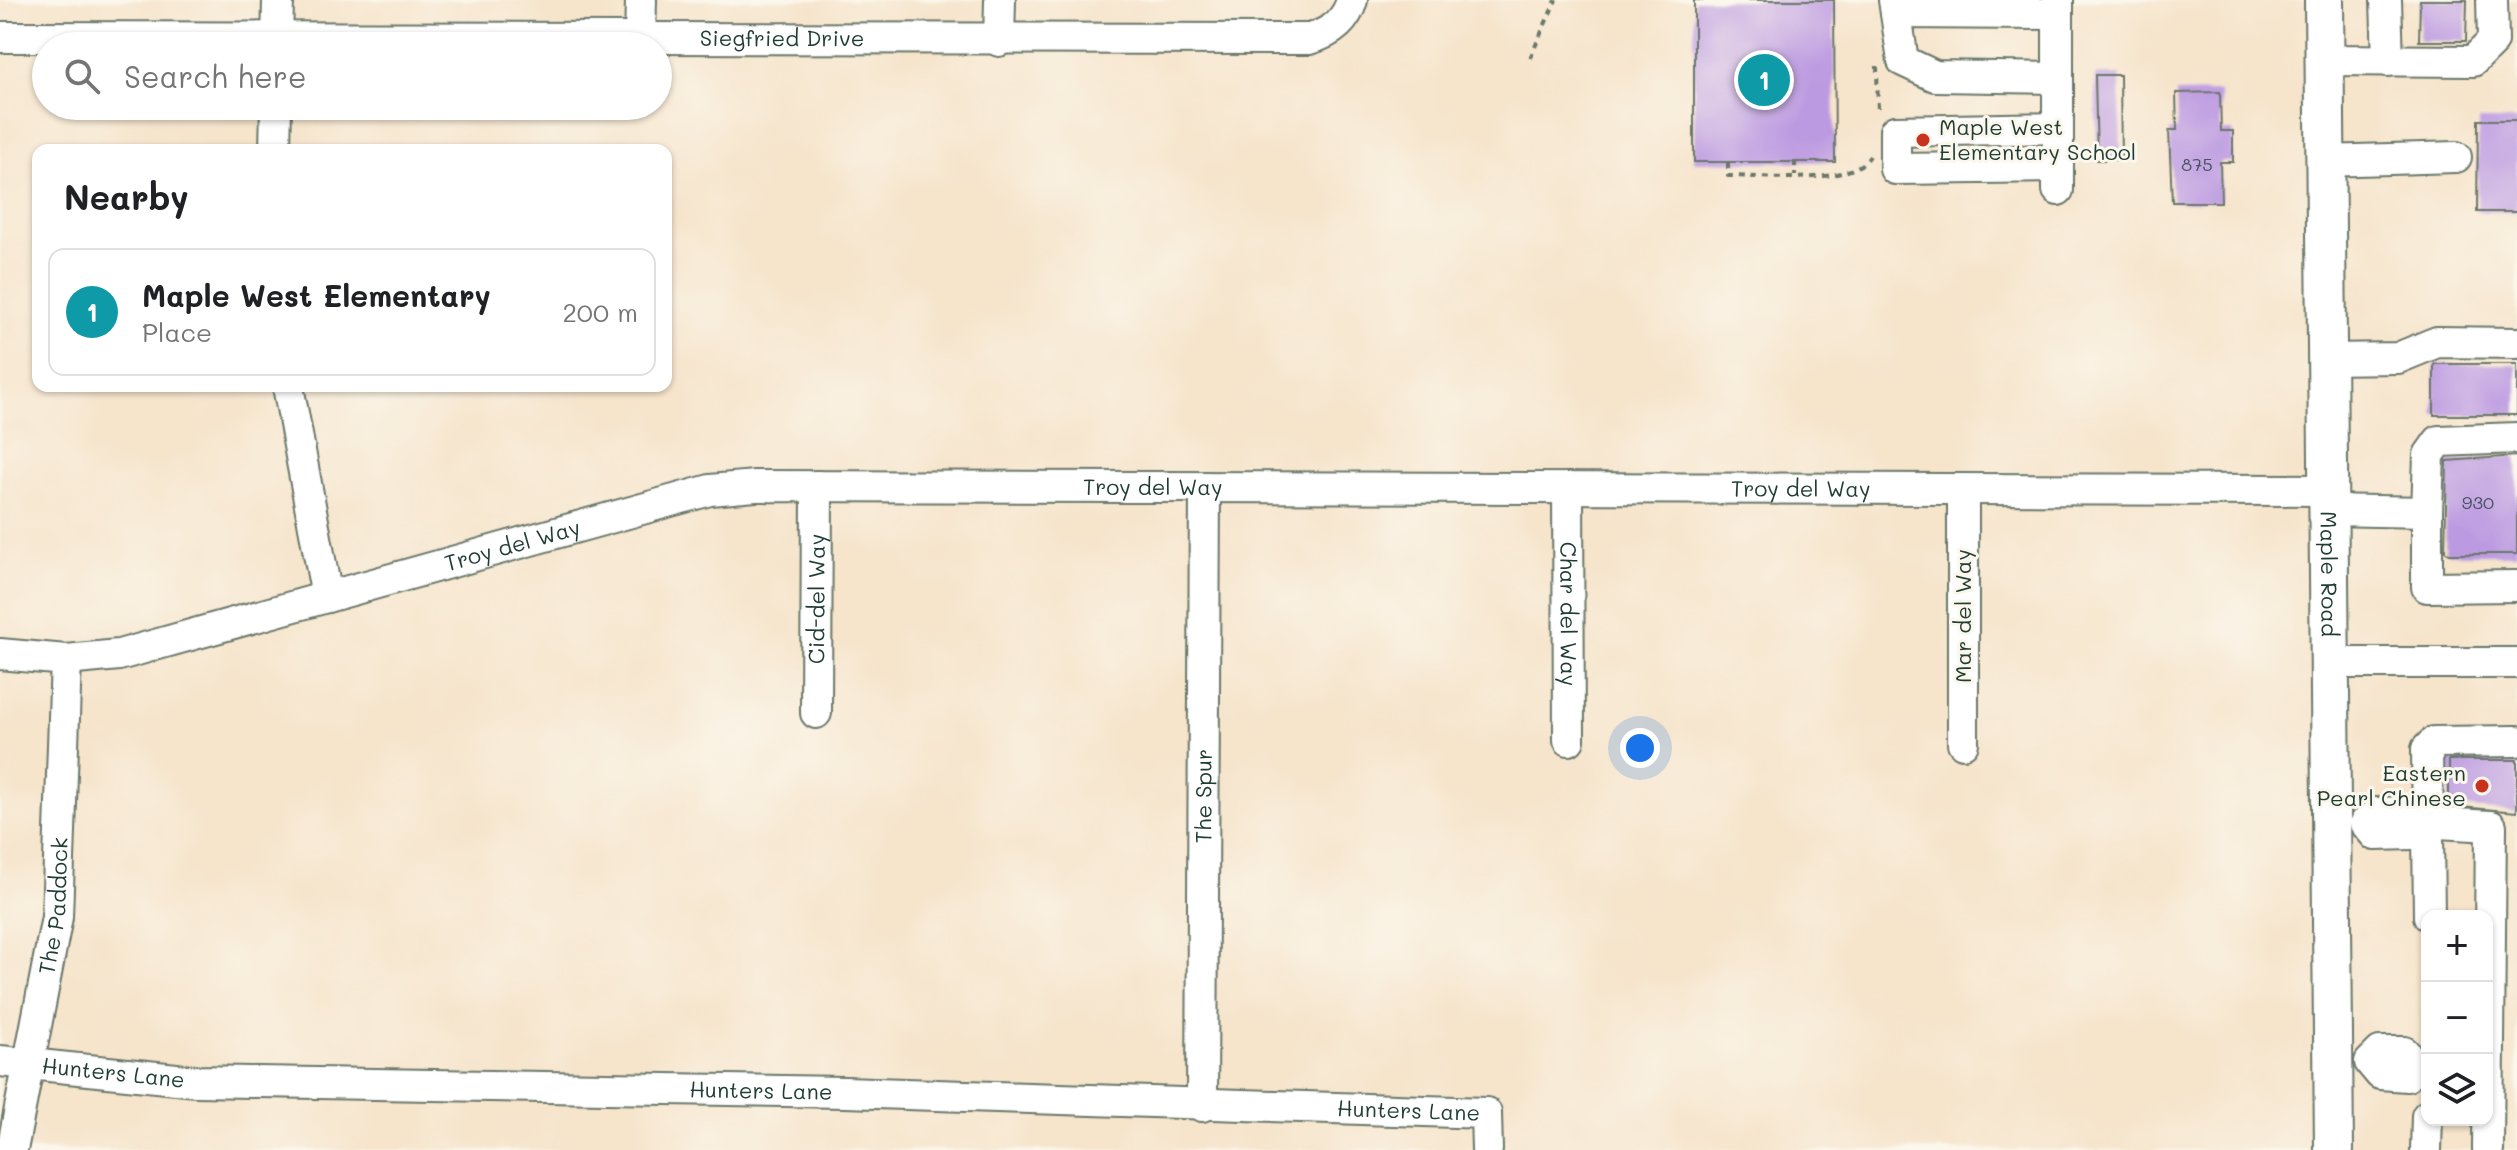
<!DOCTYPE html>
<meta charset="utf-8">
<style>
body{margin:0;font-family:Mali,sans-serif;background:#f6f6f6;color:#202124}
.controls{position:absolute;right:24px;bottom:24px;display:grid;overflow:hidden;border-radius:16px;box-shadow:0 2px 6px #0004}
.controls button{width:72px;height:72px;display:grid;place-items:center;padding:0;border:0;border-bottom:2px solid #e0e0e0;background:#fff;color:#202124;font:40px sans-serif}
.you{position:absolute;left:1640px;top:748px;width:28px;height:28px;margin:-20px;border:6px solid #fff;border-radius:50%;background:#1a73e8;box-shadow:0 0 0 12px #1a73e833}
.badge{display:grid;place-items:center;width:52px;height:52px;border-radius:50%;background:#d93025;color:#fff;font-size:26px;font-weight:700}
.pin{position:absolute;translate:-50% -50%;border:4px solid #fff;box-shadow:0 2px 8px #0006}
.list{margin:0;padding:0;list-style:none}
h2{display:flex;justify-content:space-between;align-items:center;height:104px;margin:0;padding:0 32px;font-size:34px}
h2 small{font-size:26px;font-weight:400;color:#757577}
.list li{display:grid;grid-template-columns:52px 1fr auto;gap:24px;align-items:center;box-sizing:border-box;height:128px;margin:0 16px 16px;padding:0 16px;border:2px solid #e0e0e0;border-radius:16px}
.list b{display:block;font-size:30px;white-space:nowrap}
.list p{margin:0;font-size:26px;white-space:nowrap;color:#757577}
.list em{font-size:26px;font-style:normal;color:#757577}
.icon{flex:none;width:44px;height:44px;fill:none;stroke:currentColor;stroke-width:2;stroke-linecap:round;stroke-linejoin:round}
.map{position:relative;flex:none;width:2517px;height:1150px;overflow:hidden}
.search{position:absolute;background:#fff;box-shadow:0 2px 6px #0004;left:32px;top:32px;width:640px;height:88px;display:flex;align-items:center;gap:20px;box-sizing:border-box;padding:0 28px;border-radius:44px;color:#757577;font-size:30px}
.panel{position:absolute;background:#fff;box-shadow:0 2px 6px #0004;left:32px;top:144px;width:640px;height:248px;border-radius:16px}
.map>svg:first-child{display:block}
.building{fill:#bc9ae1}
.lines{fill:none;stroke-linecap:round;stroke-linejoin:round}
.minor-casing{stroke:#6a7769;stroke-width:34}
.major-casing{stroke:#6a7769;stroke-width:42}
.path{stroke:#6a7769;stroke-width:4;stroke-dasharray:6 6;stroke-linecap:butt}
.minor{stroke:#fff;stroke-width:30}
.major{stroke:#fff;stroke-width:38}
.poi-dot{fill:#c8321e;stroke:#fbf7ec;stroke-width:3}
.labels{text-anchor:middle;stroke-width:6;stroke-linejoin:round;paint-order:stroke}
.number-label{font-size:18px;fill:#46545f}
.street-label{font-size:22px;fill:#1f3d34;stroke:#fbf7ec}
.poi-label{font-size:22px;fill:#1f3d34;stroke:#fbf7ec;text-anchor:start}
</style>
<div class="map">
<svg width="2517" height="1150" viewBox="0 0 2517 1150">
<rect width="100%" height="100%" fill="#fbf7ec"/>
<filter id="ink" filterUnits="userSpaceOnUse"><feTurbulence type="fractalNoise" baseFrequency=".0125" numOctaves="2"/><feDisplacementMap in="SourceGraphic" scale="16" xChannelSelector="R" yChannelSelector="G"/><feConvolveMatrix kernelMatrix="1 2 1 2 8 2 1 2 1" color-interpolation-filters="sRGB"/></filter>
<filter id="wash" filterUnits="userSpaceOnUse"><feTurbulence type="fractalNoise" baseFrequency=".006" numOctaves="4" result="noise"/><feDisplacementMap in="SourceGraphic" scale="32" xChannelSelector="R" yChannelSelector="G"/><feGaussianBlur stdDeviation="1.8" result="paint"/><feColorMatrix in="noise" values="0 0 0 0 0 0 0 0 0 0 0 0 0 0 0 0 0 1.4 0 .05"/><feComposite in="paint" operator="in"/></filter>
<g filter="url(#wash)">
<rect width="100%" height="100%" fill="#f6e4cb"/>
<g id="blocks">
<path class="building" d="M 1694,0 L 1834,0 L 1835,162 L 1694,162 Z
M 2420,0 L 2467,0 L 2466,41 L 2419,41 Z
M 2095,75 L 2120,75 L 2121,160 L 2097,160 Z
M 2220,92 L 2221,131 L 2233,131 L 2233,162 L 2220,162 L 2221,202 L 2172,202 L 2169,130 L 2177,130 L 2176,93 Z
M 2478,120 L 2517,120 L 2517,212 L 2477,212 Z
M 2434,364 L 2517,364 L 2517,415 L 2434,415 Z
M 2517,456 L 2517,554 L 2449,554 L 2445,551 L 2447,461 Z
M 2449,760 L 2517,760 L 2517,812 L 2449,806 Z"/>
</g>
</g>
<g filter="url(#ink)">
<use href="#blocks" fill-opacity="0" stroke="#6a7769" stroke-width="2"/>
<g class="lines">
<defs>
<g id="minor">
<path d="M 1894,0 L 1903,61 L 1935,76 L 2058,78"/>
<path d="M 2386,0 L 2388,61"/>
<path d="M 1896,13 L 2058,14"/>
<path id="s1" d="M 0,37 L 1309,39 C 1331,33 1346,22 1352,0"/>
<path d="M 640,41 L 641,0"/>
<path d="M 999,41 L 1000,0"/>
<path d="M 277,46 L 278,0"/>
<path d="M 2324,60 L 2473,61 L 2493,41 L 2492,0"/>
<path d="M 2058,128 L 1895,131 L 1895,169 L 2058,167"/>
<path d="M 275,150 L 276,106"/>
<path d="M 2324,161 L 2456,157"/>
<path d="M 2058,190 L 2058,0"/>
<path d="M 2326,359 L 2398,358 L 2437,342 L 2517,343"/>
<path d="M 288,386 L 327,597"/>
<path id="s2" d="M 1568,488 L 1569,740"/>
<path d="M 2327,510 L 2427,512 L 2427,587 L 2517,586"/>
<path d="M 2427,512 L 2429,455 L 2439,441 L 2517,438"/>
<path id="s3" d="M 0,654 L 66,660 L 119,655 L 710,490 L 755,486 L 2327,490"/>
<path d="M 2329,663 L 2517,663"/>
<path id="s4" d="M 816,713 L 817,486"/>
<path d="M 1963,743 L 1963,490"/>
<path d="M 2420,822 L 2412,834 L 2375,835 L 2365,823 L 2377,813 L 2410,812 L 2420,822 L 2491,826 L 2488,1150"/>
<path d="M 2429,916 L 2427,749 L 2434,742 L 2517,741"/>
<path id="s5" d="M 0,1061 L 196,1081 L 845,1092 L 1486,1113 L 1487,1150"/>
<path d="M 2416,1065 L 2407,1076 L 2380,1074 L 2370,1062 L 2380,1052 L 2404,1052 L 2416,1065 L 2427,1065"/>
<path id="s6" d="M 1202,1106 L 1205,487"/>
<path id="s7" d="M 12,1150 L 57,917 L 66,660"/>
<path d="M 2426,1150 L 2427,1116"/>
</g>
<g id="major">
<path id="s8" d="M 2324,0 L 2334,1150"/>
</g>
</defs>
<use href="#minor" class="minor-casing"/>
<use href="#major" class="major-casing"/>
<path class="path" d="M 1530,58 L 1556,0
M 1877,66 L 1878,114
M 1795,161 L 1795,176
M 1728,163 L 1728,176 C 1763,176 1849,187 1870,156"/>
<use href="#minor" class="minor"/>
<use href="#major" class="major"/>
</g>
</g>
<g class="poi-dot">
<circle cx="1923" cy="140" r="8"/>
<circle cx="2482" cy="786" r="8"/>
</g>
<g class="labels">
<g class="number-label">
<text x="2197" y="171">875</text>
<text x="2478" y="509">930</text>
</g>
<g class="street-label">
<text dy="8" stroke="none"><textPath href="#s1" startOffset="782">Siegfried Drive</textPath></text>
<text dy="8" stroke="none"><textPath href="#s3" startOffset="1176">Troy del Way</textPath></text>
<text dy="8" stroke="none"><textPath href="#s3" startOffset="1824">Troy del Way</textPath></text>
<text dy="8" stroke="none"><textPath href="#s3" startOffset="528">Troy del Way</textPath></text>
<text dy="8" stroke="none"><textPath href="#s8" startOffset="574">Maple Road</textPath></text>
<text dy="8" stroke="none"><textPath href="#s4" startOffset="114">Cid-del Way</textPath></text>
<text dy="8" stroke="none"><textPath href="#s2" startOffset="126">Char del Way</textPath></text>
<text transform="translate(1963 616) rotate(-90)" y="8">Mar del Way</text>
<text dy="8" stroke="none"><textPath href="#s6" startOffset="310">The Spur</textPath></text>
<text dy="8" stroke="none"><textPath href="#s7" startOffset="248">The Paddock</textPath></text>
<text dy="8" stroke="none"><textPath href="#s5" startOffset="114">Hunters Lane</textPath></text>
<text dy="8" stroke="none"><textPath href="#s5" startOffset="762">Hunters Lane</textPath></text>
<text dy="8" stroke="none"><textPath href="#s5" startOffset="1410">Hunters Lane</textPath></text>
</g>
<g class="poi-label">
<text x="1939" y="135">Maple West<tspan x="1939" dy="25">Elementary School</tspan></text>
<text x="2466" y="781" text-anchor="end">Eastern<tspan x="2466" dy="25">Pearl Chinese</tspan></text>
</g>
</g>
</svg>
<div class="controls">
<button>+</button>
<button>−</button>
<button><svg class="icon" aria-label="layers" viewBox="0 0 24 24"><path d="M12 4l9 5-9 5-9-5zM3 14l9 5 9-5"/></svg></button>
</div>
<div class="you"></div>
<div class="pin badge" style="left:1764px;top:80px;background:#0f9aa8">1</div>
<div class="search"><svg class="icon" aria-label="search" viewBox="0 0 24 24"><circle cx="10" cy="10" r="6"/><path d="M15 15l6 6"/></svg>Search here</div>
<section class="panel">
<h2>Nearby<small></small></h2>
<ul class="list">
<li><span class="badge" style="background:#0f9aa8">1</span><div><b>Maple West Elementary</b><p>Place</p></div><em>200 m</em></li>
</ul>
</section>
</div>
